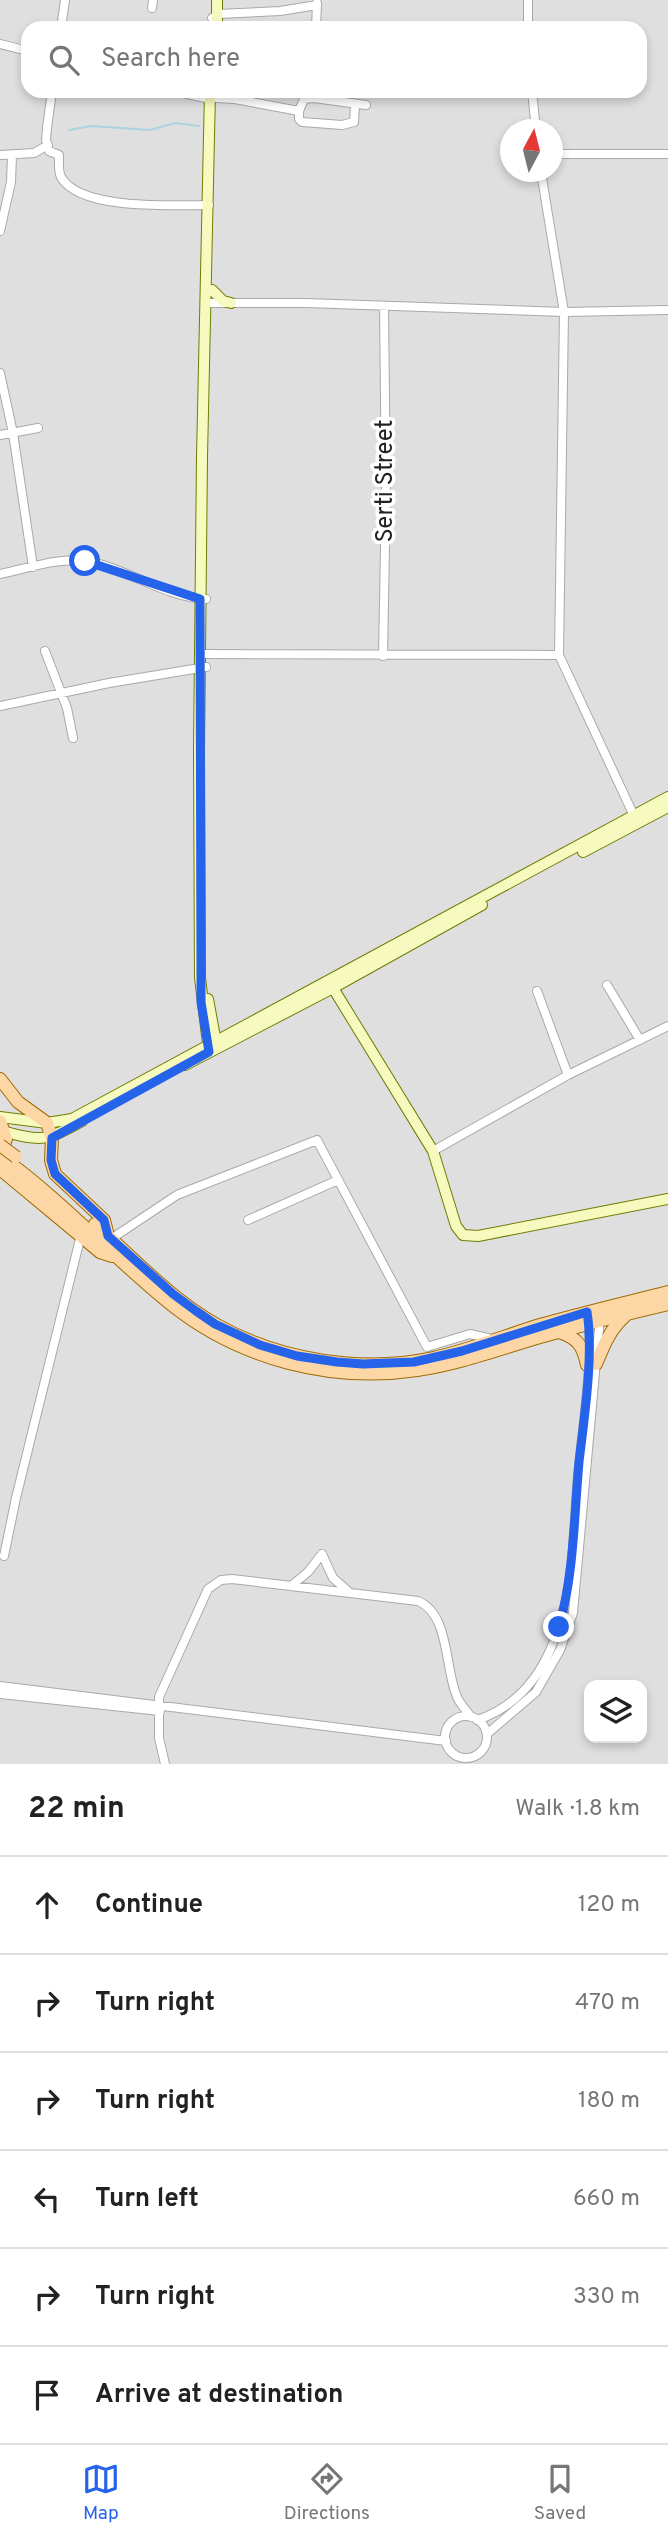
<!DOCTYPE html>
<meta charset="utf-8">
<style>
body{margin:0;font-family:Overpass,sans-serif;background:#f2f2f2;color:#222}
.controls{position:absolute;right:21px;bottom:21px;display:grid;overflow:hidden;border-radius:14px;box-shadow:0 4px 10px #0003}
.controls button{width:63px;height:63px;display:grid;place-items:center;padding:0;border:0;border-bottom:2px solid #e0e0e0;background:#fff;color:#222;font:35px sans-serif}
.compass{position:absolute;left:500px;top:119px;width:63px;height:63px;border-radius:50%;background:#fff;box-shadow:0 4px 10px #0003;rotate:7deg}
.stop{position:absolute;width:21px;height:21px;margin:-16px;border:5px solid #2563eb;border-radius:50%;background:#fff}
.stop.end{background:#2563eb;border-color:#fff;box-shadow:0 2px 7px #0008}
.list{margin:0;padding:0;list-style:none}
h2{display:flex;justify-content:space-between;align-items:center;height:91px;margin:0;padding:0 28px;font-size:30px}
h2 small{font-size:23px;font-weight:400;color:#767676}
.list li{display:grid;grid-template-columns:46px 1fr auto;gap:21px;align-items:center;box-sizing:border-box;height:98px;padding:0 28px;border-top:2px solid #e0e0e0}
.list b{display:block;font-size:26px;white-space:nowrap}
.list em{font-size:23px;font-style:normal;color:#767676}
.icon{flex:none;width:38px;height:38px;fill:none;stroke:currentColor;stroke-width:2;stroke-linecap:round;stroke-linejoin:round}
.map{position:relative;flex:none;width:668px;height:1764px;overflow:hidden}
.search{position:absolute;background:#fff;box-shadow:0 4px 10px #0003;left:21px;right:21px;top:21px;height:77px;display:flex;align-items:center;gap:18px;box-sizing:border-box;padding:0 24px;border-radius:21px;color:#767676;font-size:26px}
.sheet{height:679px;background:#fff}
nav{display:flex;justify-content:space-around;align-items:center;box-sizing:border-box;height:98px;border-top:2px solid #e0e0e0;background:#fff;font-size:19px;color:#767676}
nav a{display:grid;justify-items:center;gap:4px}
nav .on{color:#2563eb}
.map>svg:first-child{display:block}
.residential{fill:#e0dfdf;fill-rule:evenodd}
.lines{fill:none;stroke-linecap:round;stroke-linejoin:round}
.stream{stroke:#aad3df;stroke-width:2}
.street-casing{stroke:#a9a9a9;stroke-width:10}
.secondary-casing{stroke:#707d05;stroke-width:12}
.primary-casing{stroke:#a06b00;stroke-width:14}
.street{stroke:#fff;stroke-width:8}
.secondary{stroke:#f7fabf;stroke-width:10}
.primary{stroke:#fcd6a4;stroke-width:12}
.primary-bridge-casing{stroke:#a06b00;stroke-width:14;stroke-linecap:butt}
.primary-bridge{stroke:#fcd6a4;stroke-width:12}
.route{stroke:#2563eb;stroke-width:9}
.labels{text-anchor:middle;stroke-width:7;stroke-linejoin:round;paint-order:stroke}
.street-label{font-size:24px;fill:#222;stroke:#fff}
</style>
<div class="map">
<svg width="668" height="1764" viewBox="0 0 668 1764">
<rect width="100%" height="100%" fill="#f2efe9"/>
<path class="residential" d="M 0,0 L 668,0 L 668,1764 L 0,1764 ZM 28,28 L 640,28 L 640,91 L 28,91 ZM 510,130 L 552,130 L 552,172 L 510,172 ZM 589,1685 L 642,1685 L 642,1738 L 589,1738 Z"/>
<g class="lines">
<path class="stream" d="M 69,130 L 91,126 L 150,130 L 175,123 L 199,126"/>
<defs>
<path id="street" d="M 528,0 L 528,28
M 152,8 L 153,0
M 212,18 L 218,14 L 280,11 L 317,5
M 61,28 L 65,0
M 316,28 L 317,3
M 0,44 L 28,51
M 52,91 L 47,128 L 46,140 L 49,151 L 59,155 C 59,162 58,171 61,177 C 80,211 175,205 209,205
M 174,91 L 210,99
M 296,91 L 314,98 L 366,105
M 532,91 L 536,130
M 216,98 L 235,99 L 299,111 L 304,99 L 314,98 L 314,91
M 299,111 L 299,119 L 302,122 L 342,125 L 354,122 L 355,105
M 552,154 L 668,154
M 0,155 L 34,153 L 48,145
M 541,172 L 564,312 L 559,655
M 0,231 L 11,182 L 12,155
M 206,303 L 306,303 L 564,312 L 668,310
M 0,373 L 13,433 L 33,567
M 0,435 L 38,428
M 0,574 C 26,569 59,557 86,561 C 127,568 164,597 206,599
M 45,651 L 67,708 L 73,738
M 201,654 L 559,655 L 634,816
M 383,656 L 386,492 L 384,307
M 0,706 L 109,683 L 206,667
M 607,985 L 640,1040
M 537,991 L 568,1075
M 433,1151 L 568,1075 L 668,1026
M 248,1220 L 338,1180
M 111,1239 L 177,1195 L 317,1140 L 427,1347 L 470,1334 L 492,1339
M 322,1554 L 333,1578 L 348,1591
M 4,1556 L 16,1498 L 81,1235
M 291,1586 L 308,1572 L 322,1554
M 0,1686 L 446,1741
M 0,1694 L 160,1711
M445 1737a21 21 0 1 1 42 0a21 21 0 1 1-42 0Z
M 477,1720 C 513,1708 536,1683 551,1648 C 575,1595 573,1532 578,1475 C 583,1426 592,1370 589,1320
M 487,1734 L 536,1692 L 560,1650 L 573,1613 L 600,1318
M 165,1764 L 159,1738 L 159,1697 L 208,1589 L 221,1580 L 232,1579 L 418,1601 C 451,1615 444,1671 458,1699 C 461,1705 467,1711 471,1717"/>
<path id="secondary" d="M 217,28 L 217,0
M 212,290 L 223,301 L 231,303
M 583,852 L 668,807
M 333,988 L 433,1151 L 456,1226 L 463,1235 L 478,1236 L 668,1199
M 208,999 L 217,1048
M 209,1052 L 200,978 L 199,750 L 202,457 L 210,91
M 185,1065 L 333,988 L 482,905
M 0,1117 L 47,1123 L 72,1119 L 668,797
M 6,1132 C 44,1143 48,1139 82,1121"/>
<path id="primary" d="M 0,1079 L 18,1102 L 47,1123 L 52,1138 L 51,1160 L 55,1174 L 104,1220 L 108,1236
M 0,1121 L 6,1139 L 0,1155
M 0,1156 C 62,1200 113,1258 172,1305 C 240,1359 331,1383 417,1370 C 459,1364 499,1349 540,1337 C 582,1325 625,1314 668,1304
M 0,1169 L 100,1252 L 112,1256
M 95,1224 C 134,1259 172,1300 217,1325 C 281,1361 362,1373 433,1358 C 470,1350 504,1336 540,1325 C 582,1313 625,1303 668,1292
M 559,1332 C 578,1338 583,1346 587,1365
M 596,1364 C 604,1345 610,1329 626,1315"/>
</defs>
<use href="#street" class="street-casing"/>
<use href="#secondary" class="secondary-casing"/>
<use href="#primary" class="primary-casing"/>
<use href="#street" class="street"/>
<use href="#secondary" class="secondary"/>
<use href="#primary" class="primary"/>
<defs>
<path id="primary-bridge" d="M 0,1145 L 16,1157"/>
</defs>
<use href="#primary-bridge" class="primary-bridge-casing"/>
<use href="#primary-bridge" class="primary-bridge"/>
</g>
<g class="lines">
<path class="route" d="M 85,561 L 200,599 L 201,978 L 201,1002 L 209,1052 L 52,1138 L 51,1160 L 55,1174 L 104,1220 L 108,1236 L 173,1294 L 196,1311 L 215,1324 L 260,1345 L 297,1356 L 337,1362 L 363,1364 L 414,1362 L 462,1351 L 587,1312 C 594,1354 584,1419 579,1462 C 574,1517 574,1574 559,1627"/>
</g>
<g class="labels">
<g class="street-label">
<text transform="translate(384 481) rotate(-90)" y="8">Serti Street</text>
</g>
</g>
</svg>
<div class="controls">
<button><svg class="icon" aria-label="layers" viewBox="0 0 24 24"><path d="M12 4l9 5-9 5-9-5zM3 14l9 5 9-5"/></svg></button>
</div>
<svg class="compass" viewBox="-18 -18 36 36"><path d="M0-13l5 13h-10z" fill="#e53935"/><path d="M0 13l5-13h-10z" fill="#767676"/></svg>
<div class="stop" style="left:85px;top:561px"></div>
<div class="stop end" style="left:559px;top:1627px"></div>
<div class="search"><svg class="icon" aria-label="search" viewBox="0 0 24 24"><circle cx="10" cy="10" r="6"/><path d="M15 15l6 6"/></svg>Search here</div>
</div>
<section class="sheet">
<h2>22 min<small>Walk · 1.8 km</small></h2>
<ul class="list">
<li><svg class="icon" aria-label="ahead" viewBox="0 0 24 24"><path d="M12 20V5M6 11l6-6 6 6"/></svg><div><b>Continue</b></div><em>120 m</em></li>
<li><svg class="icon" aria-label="right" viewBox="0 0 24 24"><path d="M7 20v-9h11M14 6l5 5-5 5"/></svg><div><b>Turn right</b></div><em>470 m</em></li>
<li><svg class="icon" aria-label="right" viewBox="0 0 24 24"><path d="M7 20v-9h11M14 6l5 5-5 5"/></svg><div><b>Turn right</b></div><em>180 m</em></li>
<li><svg class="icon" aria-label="left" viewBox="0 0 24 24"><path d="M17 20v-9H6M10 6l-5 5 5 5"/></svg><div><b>Turn left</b></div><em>660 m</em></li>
<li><svg class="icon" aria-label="right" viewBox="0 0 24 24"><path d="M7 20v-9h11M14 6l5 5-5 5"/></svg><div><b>Turn right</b></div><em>330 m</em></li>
<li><svg class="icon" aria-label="arrive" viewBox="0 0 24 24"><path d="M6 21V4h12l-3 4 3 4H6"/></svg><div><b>Arrive at destination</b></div></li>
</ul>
</section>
<nav>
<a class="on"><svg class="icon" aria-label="map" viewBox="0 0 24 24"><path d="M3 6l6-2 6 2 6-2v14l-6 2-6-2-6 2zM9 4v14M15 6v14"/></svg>Map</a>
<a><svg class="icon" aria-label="directions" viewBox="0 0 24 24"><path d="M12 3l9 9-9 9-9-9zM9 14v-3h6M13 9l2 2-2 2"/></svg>Directions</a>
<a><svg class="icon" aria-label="saved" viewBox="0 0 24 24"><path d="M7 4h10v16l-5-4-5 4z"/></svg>Saved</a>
</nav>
